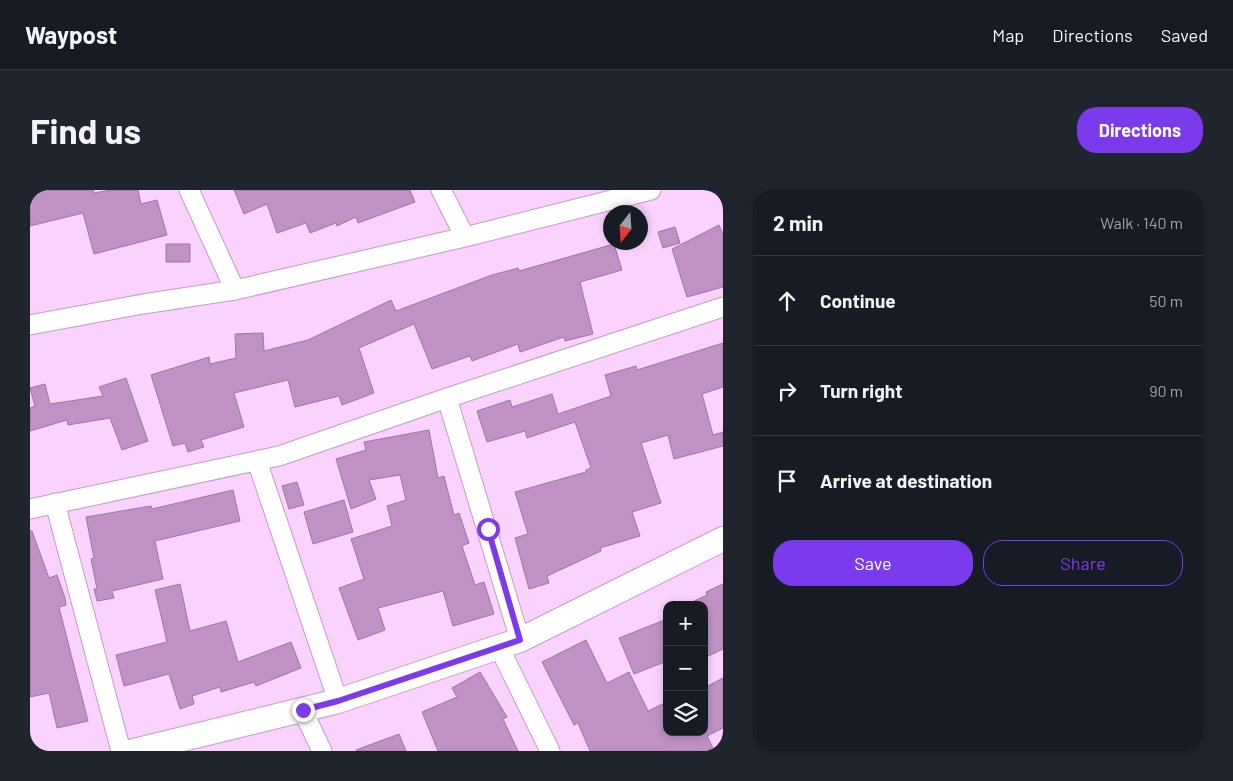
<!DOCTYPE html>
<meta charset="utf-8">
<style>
body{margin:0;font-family:Barlow,sans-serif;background:#20242c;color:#f1f3f6}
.controls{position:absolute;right:15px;bottom:15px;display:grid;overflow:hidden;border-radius:10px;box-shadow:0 2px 8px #0003}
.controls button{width:45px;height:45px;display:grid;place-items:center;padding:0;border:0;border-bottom:1px solid #363941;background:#171b24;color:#f1f3f6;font:25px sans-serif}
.compass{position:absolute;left:573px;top:15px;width:45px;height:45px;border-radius:50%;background:#171b24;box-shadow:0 2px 8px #0003;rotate:197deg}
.stop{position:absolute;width:15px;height:15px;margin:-11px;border:4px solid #7c3aed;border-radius:50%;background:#fff}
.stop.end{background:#7c3aed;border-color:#fff;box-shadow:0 1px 5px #0008}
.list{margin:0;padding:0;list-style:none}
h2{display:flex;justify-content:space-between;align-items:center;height:65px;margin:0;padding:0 20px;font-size:21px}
h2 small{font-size:16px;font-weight:400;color:#9ea1a6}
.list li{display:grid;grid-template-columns:32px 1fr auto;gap:15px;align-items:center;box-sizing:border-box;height:90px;padding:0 20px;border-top:1px solid #363941}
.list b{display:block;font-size:19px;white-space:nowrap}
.list em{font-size:16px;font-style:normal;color:#9ea1a6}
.actions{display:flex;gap:10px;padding:15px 20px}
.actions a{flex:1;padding:11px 0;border:1px solid #7c3aed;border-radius:20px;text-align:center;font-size:18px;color:#7c3aed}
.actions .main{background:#7c3aed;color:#fff}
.icon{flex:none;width:28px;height:28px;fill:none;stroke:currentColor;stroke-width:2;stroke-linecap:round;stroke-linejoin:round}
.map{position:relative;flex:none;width:693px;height:561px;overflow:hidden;border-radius:20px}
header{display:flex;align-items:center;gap:30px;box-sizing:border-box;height:70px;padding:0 25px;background:#171b24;border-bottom:1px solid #363941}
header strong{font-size:24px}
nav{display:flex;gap:28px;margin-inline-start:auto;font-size:18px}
.intro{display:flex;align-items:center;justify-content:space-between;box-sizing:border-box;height:120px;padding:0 30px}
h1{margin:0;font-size:35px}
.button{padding:12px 22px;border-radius:20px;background:#7c3aed;color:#fff;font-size:18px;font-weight:700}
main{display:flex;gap:30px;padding:0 30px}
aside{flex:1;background:#171b24;border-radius:20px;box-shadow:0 2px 8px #0003}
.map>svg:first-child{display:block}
.building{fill:#bf91c4;stroke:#a175a6}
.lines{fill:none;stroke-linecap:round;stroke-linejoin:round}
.minor-casing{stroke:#c698cb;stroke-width:21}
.tertiary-casing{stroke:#c698cb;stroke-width:26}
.minor{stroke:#fff;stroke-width:19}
.tertiary{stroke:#fff;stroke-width:24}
.route{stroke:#7c3aed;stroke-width:6}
</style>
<header>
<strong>Waypost</strong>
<nav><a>Map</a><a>Directions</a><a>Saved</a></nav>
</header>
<div class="intro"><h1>Find us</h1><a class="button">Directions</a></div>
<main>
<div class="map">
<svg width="693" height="561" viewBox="0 0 693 561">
<rect width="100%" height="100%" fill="#f9d2fd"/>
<path class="building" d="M 0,0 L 63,0 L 64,3 L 81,0 L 108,0 L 111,14 L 127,10 L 137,45 L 64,64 L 53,23 L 0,36 Z
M 204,0 L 380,0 L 385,12 L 328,33 L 326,27 L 307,36 L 306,33 L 280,43 L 276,33 L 247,43 L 237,14 L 214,24 Z
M 689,35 L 693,44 L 693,97 L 657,107 L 642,59 Z
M 645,37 L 650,53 L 633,58 L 628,42 Z
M 136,54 L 160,54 L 160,72 L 136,72 Z
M 584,54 L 592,80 L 550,92 L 563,144 L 535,151 L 534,147 L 490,162 L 488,154 L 442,171 L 440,166 L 402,179 L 384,134 L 329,158 L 344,203 L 312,215 L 309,206 L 265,217 L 258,190 L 204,203 L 214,237 L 171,250 L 174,257 L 158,262 L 155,253 L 143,256 L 121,185 L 179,167 L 180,174 L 206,168 L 205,144 L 233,143 L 234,161 L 278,150 L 361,110 L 366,121 L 462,85 L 488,78 L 489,81 Z
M 693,153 L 693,197 L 672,204 L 683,245 L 693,242 L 693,256 L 644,269 L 638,245 L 611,253 L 631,313 L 602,322 L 610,346 L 570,358 L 571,361 L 517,386 L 519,393 L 499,399 L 485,348 L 498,344 L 485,302 L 556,282 L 556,280 L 561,278 L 545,232 L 497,248 L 495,241 L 457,252 L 447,221 L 480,210 L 482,217 L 522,204 L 528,224 L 581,206 L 575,185 L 606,176 L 607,180 Z
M 96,188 L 118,251 L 92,260 L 80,228 L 38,235 L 37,230 L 0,241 L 0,218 L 5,216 L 0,198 L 15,194 L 20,214 L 73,206 L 69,197 Z
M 399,240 L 408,288 L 414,286 L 424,325 L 429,323 L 439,353 L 432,356 L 445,395 L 454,392 L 464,424 L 423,436 L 413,401 L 348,418 L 355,440 L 328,450 L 309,398 L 334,389 L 321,349 L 362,336 L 357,316 L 376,310 L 370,285 L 339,290 L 346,309 L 321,319 L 306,269 L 336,260 L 334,252 Z
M 267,292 L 274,315 L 259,319 L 252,296 Z
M 203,300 L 210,331 L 125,351 L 133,389 L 82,401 L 84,408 L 67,411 L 64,399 L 67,399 L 61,369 L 64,368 L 56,327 L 121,316 L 122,319 Z
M 314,310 L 323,342 L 283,354 L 274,322 Z
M 0,341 L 2,341 L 19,388 L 27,385 L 35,408 L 36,415 L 29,417 L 58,531 L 27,538 L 19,503 L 0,507 Z
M 150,394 L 160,441 L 196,431 L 208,472 L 261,452 L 271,478 L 226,496 L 224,492 L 191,502 L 190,497 L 162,506 L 164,514 L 150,519 L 139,484 L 94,496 L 86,465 L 137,452 L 125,400 Z
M 693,394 L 693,459 L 674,468 L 674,415 L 656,415 L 677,405 L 676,402 Z
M 637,429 L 637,471 L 604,484 L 589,448 Z
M 556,450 L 577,493 L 599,482 L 618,521 L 637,512 L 637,542 L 674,542 L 674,498 L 693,488 L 693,538 L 677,546 L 683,558 L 676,561 L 560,561 L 548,533 L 544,535 L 512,472 Z
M 450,482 L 477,527 L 473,529 L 488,561 L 408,561 L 392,522 L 427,507 L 422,498 Z
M 369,544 L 376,561 L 327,561 L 326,560 Z"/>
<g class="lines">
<defs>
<path id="minor" d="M 159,0 L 205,100
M 411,0 L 435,47
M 0,135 L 113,114 L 205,100 L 435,47 L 621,0
M 417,208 L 490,450
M 227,271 L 308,511
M 25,313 L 91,561
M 0,319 L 249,266 L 417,208 L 693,117
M 469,457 L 520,561
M 273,521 L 292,561"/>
<path id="tertiary" d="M 104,561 L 308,511 L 469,457 L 490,450 L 693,349"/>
</defs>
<use href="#minor" class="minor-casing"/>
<use href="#tertiary" class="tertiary-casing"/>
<use href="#minor" class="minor"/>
<use href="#tertiary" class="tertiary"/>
</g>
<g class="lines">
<path class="route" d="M 273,520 L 308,511 L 490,450 L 458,339"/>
</g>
</svg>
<div class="controls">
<button>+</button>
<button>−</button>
<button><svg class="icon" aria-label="layers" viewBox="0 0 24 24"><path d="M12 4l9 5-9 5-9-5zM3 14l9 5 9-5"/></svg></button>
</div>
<svg class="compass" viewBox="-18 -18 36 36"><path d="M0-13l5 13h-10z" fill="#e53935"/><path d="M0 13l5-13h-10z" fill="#9ea1a6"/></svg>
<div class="stop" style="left:458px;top:339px"></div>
<div class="stop end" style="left:273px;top:520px"></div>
</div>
<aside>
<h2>2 min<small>Walk · 140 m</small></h2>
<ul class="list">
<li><svg class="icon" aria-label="ahead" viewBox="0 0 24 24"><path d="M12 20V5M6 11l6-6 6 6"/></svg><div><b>Continue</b></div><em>50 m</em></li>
<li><svg class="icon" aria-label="right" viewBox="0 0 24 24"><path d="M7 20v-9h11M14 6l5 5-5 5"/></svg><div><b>Turn right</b></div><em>90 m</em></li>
<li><svg class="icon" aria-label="arrive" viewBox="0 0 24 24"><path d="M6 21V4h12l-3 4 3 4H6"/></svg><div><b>Arrive at destination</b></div></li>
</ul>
<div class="actions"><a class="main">Save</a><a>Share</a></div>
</aside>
</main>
